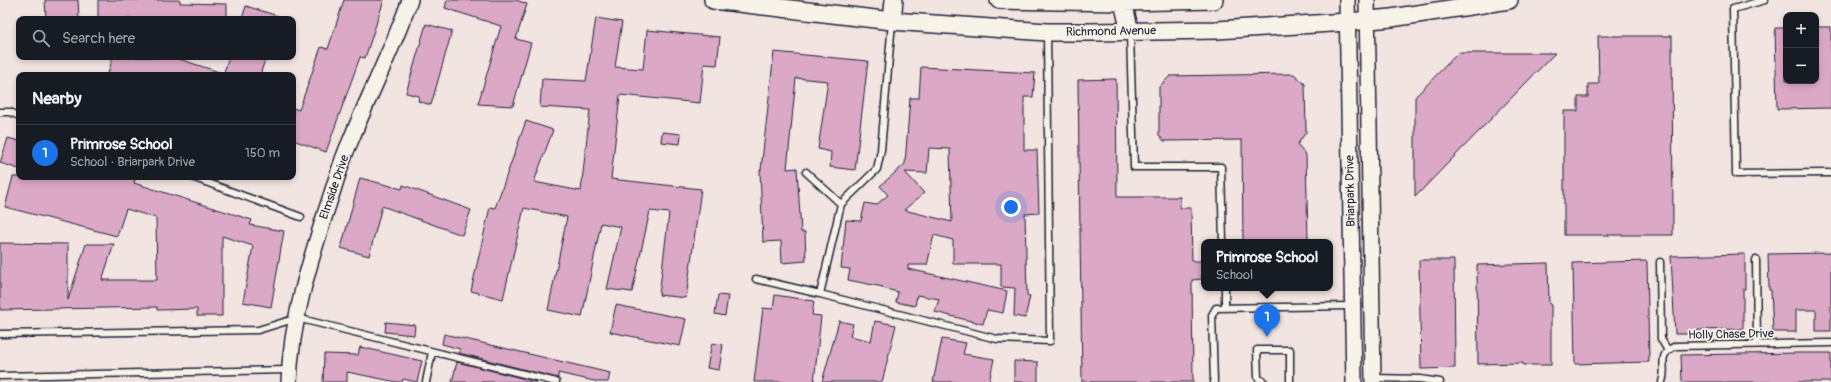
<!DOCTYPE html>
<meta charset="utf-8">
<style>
body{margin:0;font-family:Pangolin,sans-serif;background:#20242c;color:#f1f3f6}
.controls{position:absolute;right:12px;top:12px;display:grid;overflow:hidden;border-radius:8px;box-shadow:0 2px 6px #0003}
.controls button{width:36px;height:36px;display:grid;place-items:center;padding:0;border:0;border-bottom:1px solid #363941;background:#171b24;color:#f1f3f6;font:20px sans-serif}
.you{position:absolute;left:1011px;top:207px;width:14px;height:14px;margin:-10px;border:3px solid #fff;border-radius:50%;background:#1a73e8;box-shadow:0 0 0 6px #1a73e833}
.badge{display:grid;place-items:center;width:26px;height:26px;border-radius:50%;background:#1a73e8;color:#fff;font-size:13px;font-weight:700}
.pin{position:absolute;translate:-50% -33px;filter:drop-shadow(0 1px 2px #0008)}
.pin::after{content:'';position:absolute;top:21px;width:14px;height:12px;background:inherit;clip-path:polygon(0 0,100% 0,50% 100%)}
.popup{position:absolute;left:1201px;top:239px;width:132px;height:52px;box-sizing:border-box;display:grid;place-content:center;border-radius:8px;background:#171b24;filter:drop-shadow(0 1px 3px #0005);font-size:13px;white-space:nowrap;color:#9ea1a6}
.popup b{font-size:15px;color:#f1f3f6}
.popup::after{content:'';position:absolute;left:50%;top:100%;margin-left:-8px;border:8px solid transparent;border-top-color:#171b24}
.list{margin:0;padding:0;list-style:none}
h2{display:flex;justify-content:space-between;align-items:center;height:52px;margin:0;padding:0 16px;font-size:17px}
h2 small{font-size:13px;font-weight:400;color:#9ea1a6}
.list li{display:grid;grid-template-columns:26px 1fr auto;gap:12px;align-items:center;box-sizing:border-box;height:56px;padding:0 16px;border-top:1px solid #363941}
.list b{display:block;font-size:15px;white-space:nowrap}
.list p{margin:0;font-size:13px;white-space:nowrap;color:#9ea1a6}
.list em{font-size:13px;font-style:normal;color:#9ea1a6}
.icon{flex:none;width:22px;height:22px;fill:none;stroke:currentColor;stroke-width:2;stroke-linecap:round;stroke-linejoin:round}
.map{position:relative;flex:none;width:1831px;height:382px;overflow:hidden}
.search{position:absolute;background:#171b24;box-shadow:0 2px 6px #0003;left:16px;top:16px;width:280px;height:44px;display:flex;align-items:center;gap:10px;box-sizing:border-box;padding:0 14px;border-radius:8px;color:#9ea1a6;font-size:15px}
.panel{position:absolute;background:#171b24;box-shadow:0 2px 6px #0003;left:16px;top:72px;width:280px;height:108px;border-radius:8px}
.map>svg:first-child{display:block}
.building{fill:#dba9c6;stroke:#22223b;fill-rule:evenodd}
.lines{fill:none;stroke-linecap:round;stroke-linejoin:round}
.service-casing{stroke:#22223b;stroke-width:9}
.tertiary-casing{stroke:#22223b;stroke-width:18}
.secondary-casing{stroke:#22223b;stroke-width:20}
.service{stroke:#f7f3e8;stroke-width:6}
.tertiary{stroke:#f7f3e8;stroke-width:15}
.secondary{stroke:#f7f3e8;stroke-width:17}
.labels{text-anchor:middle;stroke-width:3.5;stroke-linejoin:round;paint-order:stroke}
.street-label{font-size:12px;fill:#22223b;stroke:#f7f3e8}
</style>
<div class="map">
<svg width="1831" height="382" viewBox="0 0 1831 382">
<rect width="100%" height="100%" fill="#f1e4e1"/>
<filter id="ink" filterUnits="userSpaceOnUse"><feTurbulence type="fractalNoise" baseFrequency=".025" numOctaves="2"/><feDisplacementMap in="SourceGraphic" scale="8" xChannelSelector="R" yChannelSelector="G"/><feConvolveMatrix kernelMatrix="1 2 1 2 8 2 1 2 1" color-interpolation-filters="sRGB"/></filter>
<g filter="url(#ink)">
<path class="building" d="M 45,0 L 78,0 L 79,19 L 46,19 Z
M 98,0 L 180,0 L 180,3 L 227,4 L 227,19 L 98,19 Z
M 344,0 L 384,0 L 365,58 L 360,57 L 326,152 L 293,140 L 293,108 L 299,110 L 321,47 L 328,49 Z
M 447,0 L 516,0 L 527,4 L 516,39 L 531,43 L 513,106 L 478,104 L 501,26 L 445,8 Z
M 246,6 L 281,17 L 281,19 L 242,19 Z
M 596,18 L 622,22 L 615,67 L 643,69 L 647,30 L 720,37 L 717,65 L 704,64 L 700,103 L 620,95 L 611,179 L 701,189 L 686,298 L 659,295 L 669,213 L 650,211 L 632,292 L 607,289 L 621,227 L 601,223 L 582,317 L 548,310 L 567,217 L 524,208 L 503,299 L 471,291 L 490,207 L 495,208 L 526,121 L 553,130 L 534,182 L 581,191 L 590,110 L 540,107 L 542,79 L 586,81 Z
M 426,24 L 452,31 L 431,105 L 418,101 L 419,96 L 406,93 Z
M 1816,27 L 1831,27 L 1831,108 L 1777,109 L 1775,28 L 1786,28 L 1786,81 L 1816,81 Z
M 1598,36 L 1672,36 L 1673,235 L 1564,235 L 1564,111 L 1578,111 L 1578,97 L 1588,97 L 1588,84 L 1599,84 Z
M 774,52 L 868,61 L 855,170 L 830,167 L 831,152 L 818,149 L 828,81 L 796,78 L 787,169 L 797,168 L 801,232 L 805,232 L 806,261 L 782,263 L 781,241 L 763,242 L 760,170 L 761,170 Z
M 1458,53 L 1555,53 L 1415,197 L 1415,97 Z
M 113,57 L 173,57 L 222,73 L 222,75 L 114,75 L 108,73 Z
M 229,57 L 266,57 L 260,75 L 223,75 Z
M 921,67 L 1035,73 L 1033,97 L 1024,97 L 1024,150 L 1037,150 L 1039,213 L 1025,214 L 1027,295 L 1030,296 L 1025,318 L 1014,316 L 1015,288 L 1001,287 L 1001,264 L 953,264 L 953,240 L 934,235 L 927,265 L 908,265 L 908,269 L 1007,291 L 1003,313 L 987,310 L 983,324 L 935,312 L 939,299 L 917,295 L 915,306 L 896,302 L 898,292 L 882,288 L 883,287 L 848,280 L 850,269 L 841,268 L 846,220 L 861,221 L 865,203 L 876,205 L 888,195 L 880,186 L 905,164 L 910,98 L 919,98 ZM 929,148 L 950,149 L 952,222 L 904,210 L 924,193 L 905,172 L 927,173 Z
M 1294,74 L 1305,84 L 1306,132 L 1297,145 L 1306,155 L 1308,242 L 1243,242 L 1242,140 L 1164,141 L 1159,135 L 1159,87 L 1170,76 Z
M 1116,79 L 1117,197 L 1180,197 L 1180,208 L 1191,208 L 1192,261 L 1202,261 L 1202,279 L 1192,280 L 1193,382 L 1082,382 L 1078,80 Z
M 662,132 L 681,134 L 680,144 L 661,142 Z
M 8,138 L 19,141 L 19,169 L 0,163 Z
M 13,177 L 136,177 L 134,183 L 252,220 L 250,225 L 284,231 L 271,307 L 243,302 L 253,246 L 222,236 L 222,316 L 197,316 L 197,309 L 157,310 L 157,307 L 0,310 L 0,243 L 68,244 L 68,300 L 86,244 L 114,244 L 102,280 L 157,280 L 156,218 L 126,209 L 117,236 L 5,207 Z
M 360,178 L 402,189 L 403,185 L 471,210 L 462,235 L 382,206 L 369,256 L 341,248 Z
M 1831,253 L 1831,331 L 1816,331 L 1816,310 L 1796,310 L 1796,332 L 1773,332 L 1771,290 L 1769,290 L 1768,254 Z
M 1745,254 L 1745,289 L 1743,289 L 1743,329 L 1698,330 L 1698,334 L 1675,334 L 1671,256 Z
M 1419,260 L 1454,260 L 1455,368 L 1421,369 Z
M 1647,261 L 1649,362 L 1575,364 L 1573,263 Z
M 1548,263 L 1549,304 L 1551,304 L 1551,365 L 1523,365 L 1523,363 L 1478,364 L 1477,265 Z
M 718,295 L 728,296 L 725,316 L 715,314 Z
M 775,295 L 814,301 L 812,315 L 821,316 L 814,382 L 754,382 L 763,308 L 773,309 Z
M 616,305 L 686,319 L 680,346 L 610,332 Z
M 839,321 L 853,324 L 850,336 L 871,341 L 875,321 L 896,325 L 882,382 L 822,382 Z
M 386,322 L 415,325 L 414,335 L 385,332 Z
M 444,334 L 610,373 L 608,382 L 599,382 L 558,373 L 558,378 L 459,353 L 460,349 L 442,344 Z
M 942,339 L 966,343 L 963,354 L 994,359 L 989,382 L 933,382 Z
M 712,343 L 723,345 L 719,370 L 707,368 Z
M 360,347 L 422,361 L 417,382 L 403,379 L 402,382 L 397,382 L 347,372 L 347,382 L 323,382 L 324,354 L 358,355 Z
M 1800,353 L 1831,353 L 1831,382 L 1682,382 L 1681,355 Z
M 1014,361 L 1038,362 L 1038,382 L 1014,382 Z
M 457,362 L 537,382 L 452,382 Z"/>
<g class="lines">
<defs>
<path id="service" d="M 1765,0 L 1733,9 L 1736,174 L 1831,173
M 892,22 L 881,150 L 877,169 L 841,204 L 820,294 L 997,339 L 1050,341 L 1047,32
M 1130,34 L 1134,167 L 1221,167 L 1223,242
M 0,112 L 10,112 L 19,116
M 806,172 L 841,204
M 192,177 L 301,217
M 1756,260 L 1757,344
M 1660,262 L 1661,339 L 1667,349
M 756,279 L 820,294
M 1225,288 L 1225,308
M 0,334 L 258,330 L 297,318 L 556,382
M 0,376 L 290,370
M 1374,378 L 1420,379 L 1440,382
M 426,382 L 432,352
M 1214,382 L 1212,315 L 1216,308 L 1352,306
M 1264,382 L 1258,378 L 1257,350 L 1290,350 L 1290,382
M 1662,382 C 1668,365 1655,355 1676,346 L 1831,343"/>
<path id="tertiary" d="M 1347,0 L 1354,382
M 1367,0 L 1373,382
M 289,382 C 291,320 310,261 329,202 C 336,182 341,161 350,142 C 369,95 393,48 410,0"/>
<path id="secondary" d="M 713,0 L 892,21 L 1047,32 L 1092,32 L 1217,30 L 1348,22 L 1391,18 L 1509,0
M 999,0 L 1123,2 L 1214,0
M 1123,2 L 1130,32
M 892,21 L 894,0"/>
</defs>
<use href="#service" class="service-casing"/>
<use href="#tertiary" class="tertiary-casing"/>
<use href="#secondary" class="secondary-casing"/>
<use href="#service" class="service"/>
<use href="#tertiary" class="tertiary"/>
<use href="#secondary" class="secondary"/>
</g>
</g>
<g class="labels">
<g class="street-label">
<text transform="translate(1111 31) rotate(-1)" y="4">Richmond Avenue</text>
<text transform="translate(334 187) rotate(-71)" y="4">Elmside Drive</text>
<text transform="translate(1350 191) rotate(-91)" y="4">Briarpark Drive</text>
<text transform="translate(1731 334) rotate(-1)" y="4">Holly Chase Drive</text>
</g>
</g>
</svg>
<div class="controls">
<button>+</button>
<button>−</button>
</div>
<div class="you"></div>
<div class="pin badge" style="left:1267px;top:337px">1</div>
<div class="popup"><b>Primrose School</b>School</div>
<div class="search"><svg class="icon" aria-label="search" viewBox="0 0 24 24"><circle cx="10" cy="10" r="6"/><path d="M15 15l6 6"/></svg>Search here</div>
<section class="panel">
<h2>Nearby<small></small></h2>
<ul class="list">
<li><span class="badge">1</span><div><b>Primrose School</b><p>School · Briarpark Drive</p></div><em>150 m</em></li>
</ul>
</section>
</div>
